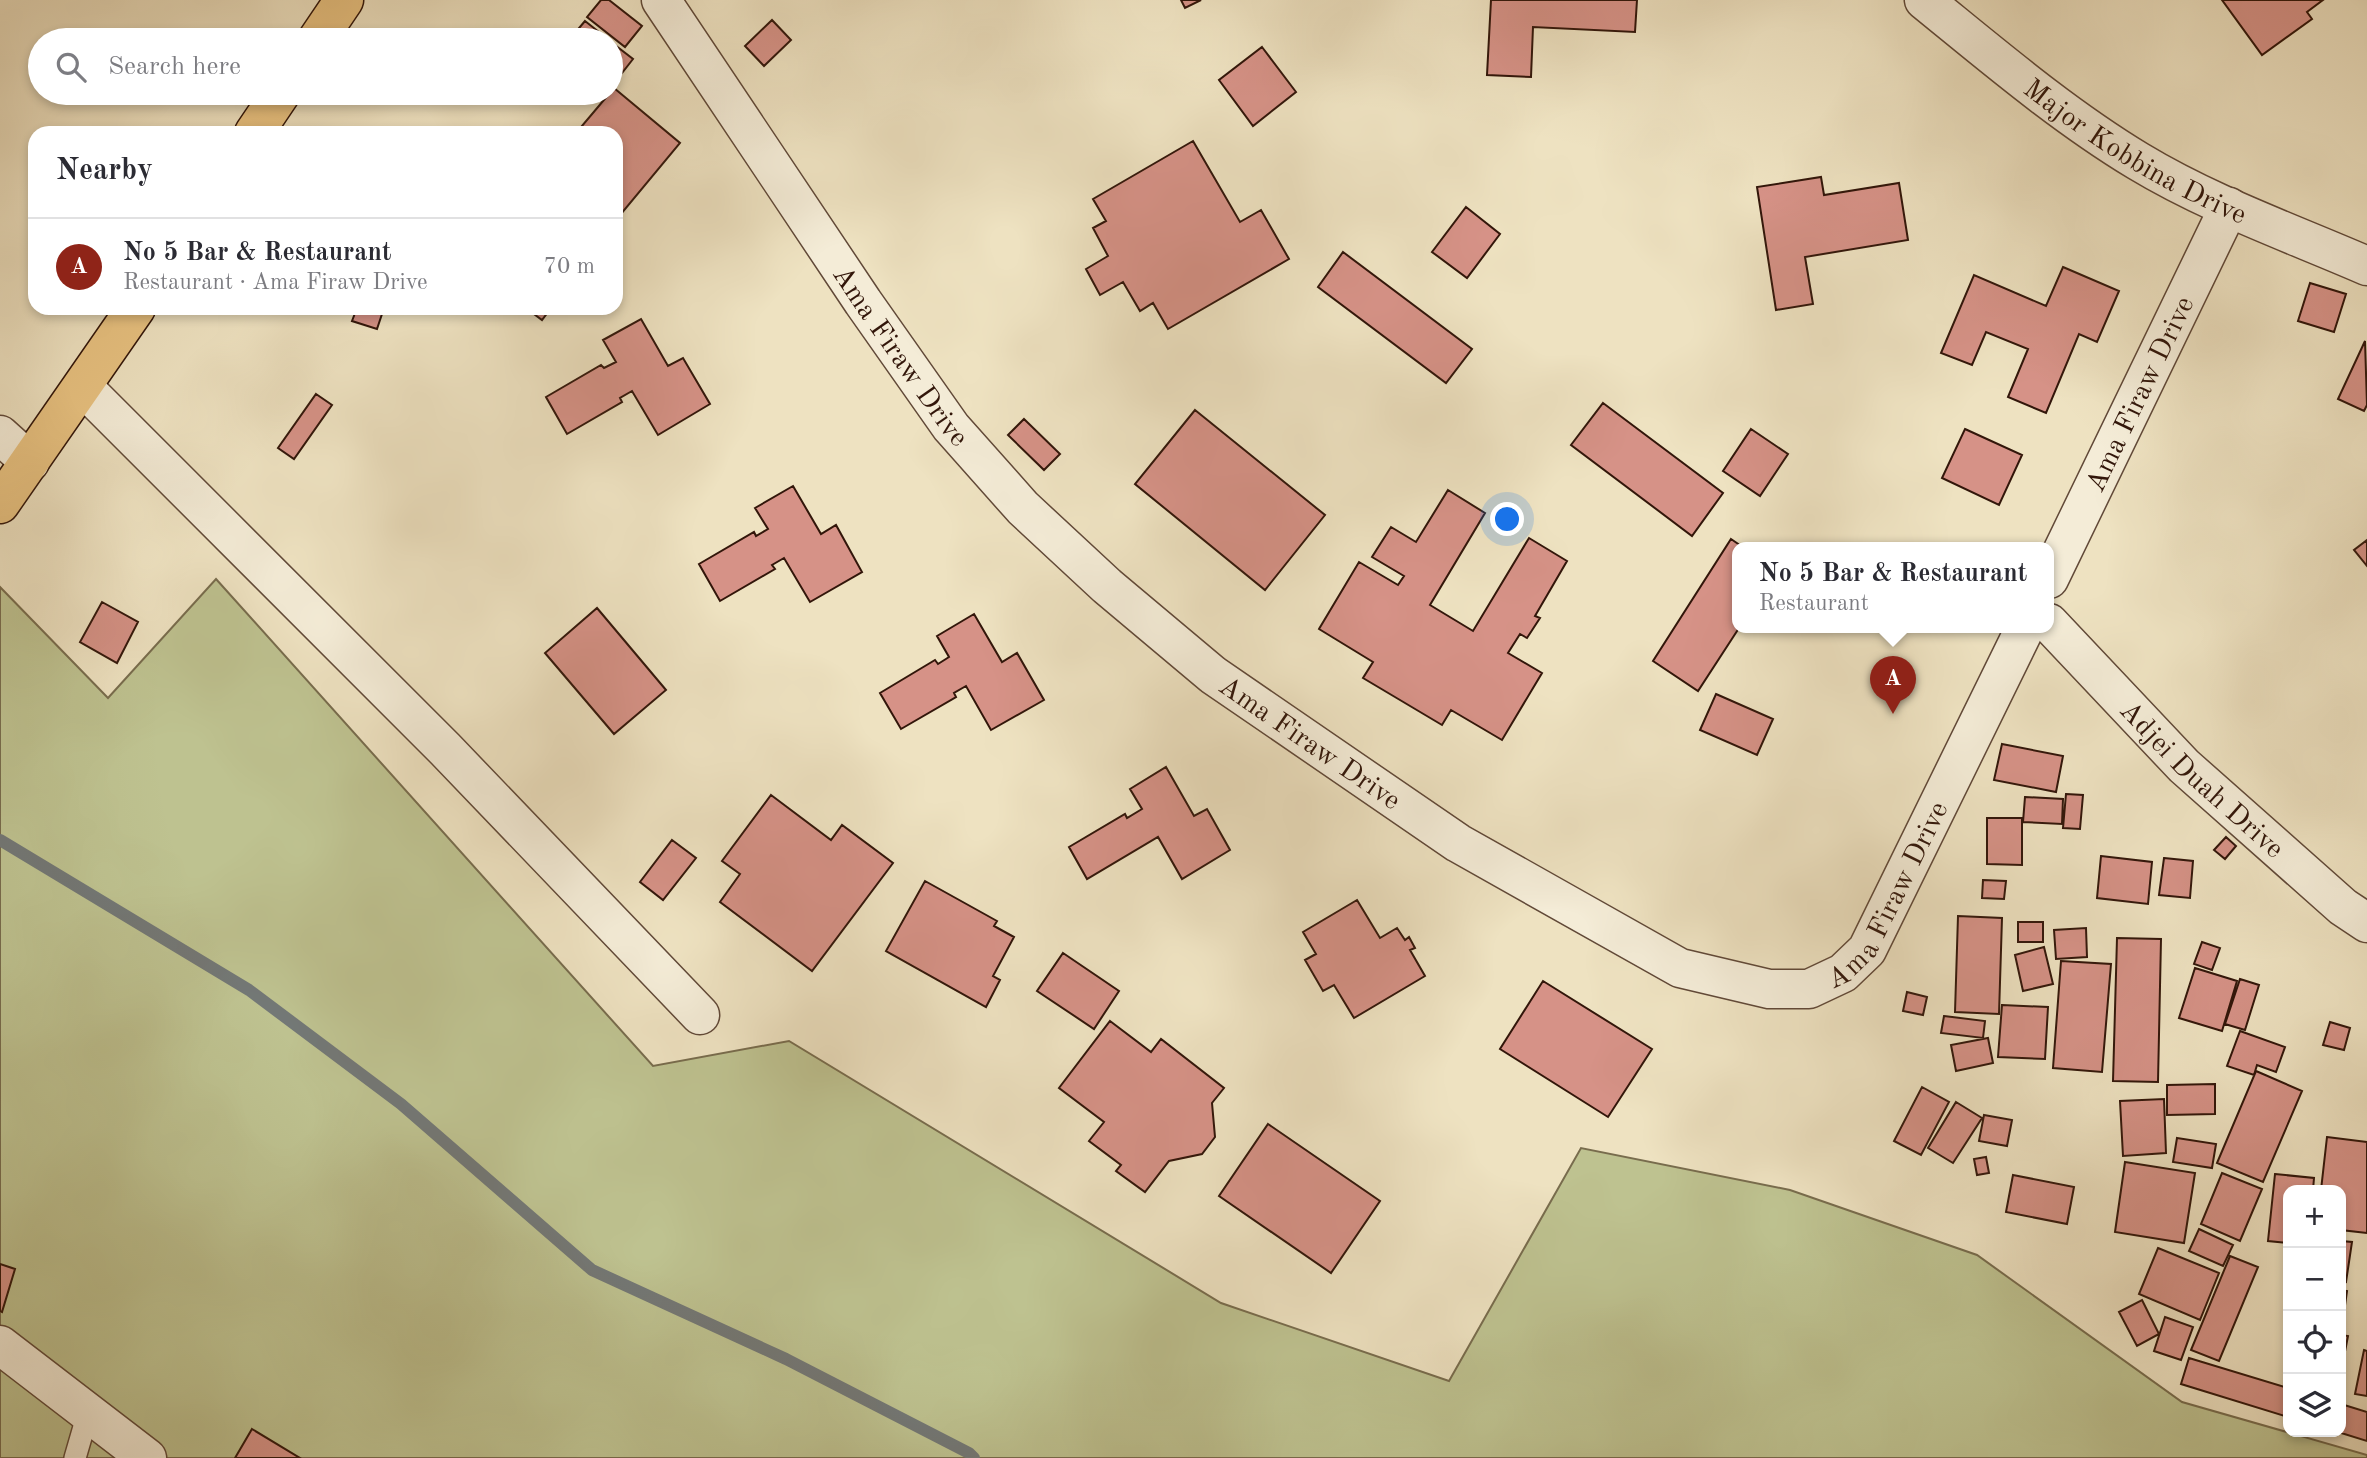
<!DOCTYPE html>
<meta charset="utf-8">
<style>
body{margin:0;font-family:"Old Standard TT",serif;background:#f7f7f7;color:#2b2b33}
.controls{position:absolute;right:21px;bottom:21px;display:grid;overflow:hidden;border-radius:14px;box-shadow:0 4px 10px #0003}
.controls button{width:63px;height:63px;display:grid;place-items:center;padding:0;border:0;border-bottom:2px solid #e1e1e2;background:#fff;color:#2b2b33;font:35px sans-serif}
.you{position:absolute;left:1508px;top:520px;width:24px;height:24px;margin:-18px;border:5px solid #fff;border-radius:50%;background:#1a73e8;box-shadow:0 0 0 10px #1a73e833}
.badge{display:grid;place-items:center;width:46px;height:46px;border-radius:50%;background:#8f2418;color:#fff;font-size:23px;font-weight:700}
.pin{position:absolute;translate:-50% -58px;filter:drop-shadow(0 2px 4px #0008)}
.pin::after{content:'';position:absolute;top:37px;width:24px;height:21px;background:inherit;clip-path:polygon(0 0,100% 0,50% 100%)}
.popup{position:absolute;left:1732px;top:542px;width:322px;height:91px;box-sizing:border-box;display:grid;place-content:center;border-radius:14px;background:#fff;filter:drop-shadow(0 2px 5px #0005);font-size:23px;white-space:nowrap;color:#7c7c81}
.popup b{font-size:26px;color:#2b2b33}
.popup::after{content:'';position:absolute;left:50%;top:100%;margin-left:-14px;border:14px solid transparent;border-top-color:#fff}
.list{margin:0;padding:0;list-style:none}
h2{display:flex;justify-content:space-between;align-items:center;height:91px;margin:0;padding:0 28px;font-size:30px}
h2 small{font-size:23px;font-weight:400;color:#7c7c81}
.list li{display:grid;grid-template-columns:46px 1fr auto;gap:21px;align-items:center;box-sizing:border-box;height:98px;padding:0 28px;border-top:2px solid #e1e1e2}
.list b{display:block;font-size:26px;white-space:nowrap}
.list p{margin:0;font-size:23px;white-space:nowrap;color:#7c7c81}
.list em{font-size:23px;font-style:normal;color:#7c7c81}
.icon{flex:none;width:38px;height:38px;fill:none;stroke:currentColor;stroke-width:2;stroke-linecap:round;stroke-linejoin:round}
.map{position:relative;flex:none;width:2367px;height:1458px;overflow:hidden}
.search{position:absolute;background:#fff;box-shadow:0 4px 10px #0003;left:28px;top:28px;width:595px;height:77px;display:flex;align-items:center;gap:18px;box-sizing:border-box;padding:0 24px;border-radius:38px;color:#7c7c81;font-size:26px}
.panel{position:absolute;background:#fff;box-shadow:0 4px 10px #0003;left:28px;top:126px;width:595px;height:189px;border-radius:21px}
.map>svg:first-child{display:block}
.green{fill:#bec290;stroke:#786c4d;stroke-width:2}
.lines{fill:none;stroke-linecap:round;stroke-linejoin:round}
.stream{stroke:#737876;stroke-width:12}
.building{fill:#d69287;stroke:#32160a;stroke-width:2}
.service-casing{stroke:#614938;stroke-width:24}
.minor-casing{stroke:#614938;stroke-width:41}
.tertiary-casing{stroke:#614938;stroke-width:41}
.trunk-casing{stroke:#32160a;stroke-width:41}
.service{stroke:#f4ecd7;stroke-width:21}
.minor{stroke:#f4ecd7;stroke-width:38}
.tertiary{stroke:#f4ecd7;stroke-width:38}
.trunk{stroke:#e7c180;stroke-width:38}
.labels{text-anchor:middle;stroke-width:7;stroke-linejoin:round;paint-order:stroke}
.street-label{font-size:28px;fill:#32160a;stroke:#f4ecd7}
</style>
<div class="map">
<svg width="2367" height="1458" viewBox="0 0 2367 1458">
<rect width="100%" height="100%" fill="#eee2c1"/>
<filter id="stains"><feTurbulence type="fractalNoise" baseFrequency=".00286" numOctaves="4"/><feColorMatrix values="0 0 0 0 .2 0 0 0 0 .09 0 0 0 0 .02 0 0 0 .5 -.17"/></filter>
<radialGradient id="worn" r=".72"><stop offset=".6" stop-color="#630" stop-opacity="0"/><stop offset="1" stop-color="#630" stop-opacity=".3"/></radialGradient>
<path class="green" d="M 216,579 L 653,1066 L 789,1041 L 1221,1303 L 1449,1381 L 1581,1148 L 1790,1190 L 1977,1255 L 2182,1402 L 2367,1455 L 2367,1458 L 0,1458 L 0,587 L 108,698 Z"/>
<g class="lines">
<path class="stream" d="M 0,840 L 249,990 L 401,1104 L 592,1270 L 786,1359 L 969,1453 L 974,1458"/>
</g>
<path class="building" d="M 601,0 L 609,0 L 642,26 L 625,47 L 587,17 Z
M 1181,0 L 1201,0 L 1185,8 Z
M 1491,0 L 1637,0 L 1635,32 L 1533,27 L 1531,77 L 1487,75 Z
M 2222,0 L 2323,0 L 2307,12 L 2312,19 L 2262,55 Z
M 772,20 L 791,40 L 764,66 L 745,46 Z
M 585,21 L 609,40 L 569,40 Z
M 611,42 L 633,59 L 611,87 Z
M 1262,47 L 1296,92 L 1253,126 L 1219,80 Z
M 614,88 L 680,143 L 616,220 L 616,133 L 576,133 Z
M 1193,141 L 1240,222 L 1261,210 L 1289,259 L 1168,329 L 1153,303 L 1140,311 L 1123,282 L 1100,295 L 1086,269 L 1108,256 L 1093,228 L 1106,221 L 1093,199 Z
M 1821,177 L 1824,195 L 1899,183 L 1908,240 L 1805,257 L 1813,304 L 1776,310 L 1757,187 Z
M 1466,207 L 1500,234 L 1467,278 L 1432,252 Z
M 1343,252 L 1472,349 L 1446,383 L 1318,287 Z
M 2063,267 L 2119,291 L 2097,342 L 2079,334 L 2046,413 L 2008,397 L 2028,349 L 1986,332 L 1972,365 L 1941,353 L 1974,275 L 2046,306 Z
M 2310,283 L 2346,294 L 2334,332 L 2298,321 Z
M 357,308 L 384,308 L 377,329 L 352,321 Z
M 526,308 L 551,308 L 542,320 Z
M 641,319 L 668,366 L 683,358 L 710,404 L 658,435 L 632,391 L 620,398 L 622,402 L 567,434 L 546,397 L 601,365 L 604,368 L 616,362 L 603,340 Z
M 2365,341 L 2367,405 L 2364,411 L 2338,399 Z
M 316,394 L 332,405 L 294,459 L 278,448 Z
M 1603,403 L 1723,493 L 1692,536 L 1571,445 Z
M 1195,410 L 1325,515 L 1265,590 L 1135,484 Z
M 1024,419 L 1060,454 L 1044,470 L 1008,435 Z
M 1751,429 L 1788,454 L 1760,496 L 1723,471 Z
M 1965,429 L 2022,455 L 1999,505 L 1942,478 Z
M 793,486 L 821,534 L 836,525 L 862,572 L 810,602 L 784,558 L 772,565 L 775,569 L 720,601 L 699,564 L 754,532 L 756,536 L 768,529 L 755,508 Z
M 1448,490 L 1485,513 L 1430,605 L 1473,631 L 1529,538 L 1567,561 L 1535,616 L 1540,618 L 1527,638 L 1520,634 L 1508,653 L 1542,673 L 1502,740 L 1451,710 L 1442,725 L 1363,678 L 1373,662 L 1319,629 L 1359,562 L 1398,585 L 1404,576 L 1372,557 L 1391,527 L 1416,542 Z
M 1731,539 L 1744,548 L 1737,548 L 1739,628 L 1698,691 L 1653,661 Z
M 2367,540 L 2367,566 L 2354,550 Z
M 102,602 L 138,622 L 117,663 L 80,642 Z
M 597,608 L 666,690 L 614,734 L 545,653 Z
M 974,614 L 1002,662 L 1017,653 L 1044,700 L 991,730 L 966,686 L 954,693 L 956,697 L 901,729 L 880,693 L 935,660 L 938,664 L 949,657 L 937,636 Z
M 1716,694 L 1773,719 L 1757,755 L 1700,730 Z
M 2002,744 L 2063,756 L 2056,792 L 1994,780 Z
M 1166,767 L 1194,816 L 1207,809 L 1230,850 L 1182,879 L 1158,837 L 1087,879 L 1069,847 L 1125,814 L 1127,818 L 1142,809 L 1130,789 Z
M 2066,794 L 2083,795 L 2080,829 L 2063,828 Z
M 771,795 L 831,840 L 842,825 L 893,863 L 812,971 L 720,902 L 740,874 L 722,861 Z
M 2025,797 L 2063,799 L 2062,824 L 2023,822 Z
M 1987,818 L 2022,818 L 2022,865 L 1987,864 Z
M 2226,837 L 2236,846 L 2225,859 L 2214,850 Z
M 672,840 L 696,858 L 663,900 L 640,882 Z
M 2101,856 L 2152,862 L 2148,904 L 2097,898 Z
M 2164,858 L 2193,861 L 2190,898 L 2159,895 Z
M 1983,880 L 2006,881 L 2004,899 L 1982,898 Z
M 925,881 L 997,921 L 994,926 L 1014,937 L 993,976 L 1000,980 L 986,1007 L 886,951 Z
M 1357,900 L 1380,938 L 1397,928 L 1405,940 L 1409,937 L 1415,948 L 1410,950 L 1425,976 L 1354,1018 L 1334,985 L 1323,991 L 1305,960 L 1316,954 L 1303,932 Z
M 1958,916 L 2002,918 L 1999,1014 L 1955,1012 Z
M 2018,922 L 2043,922 L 2043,942 L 2018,942 Z
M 2086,928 L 2087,957 L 2056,959 L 2054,930 Z
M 2117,938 L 2161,939 L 2158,1082 L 2113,1081 Z
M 2202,942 L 2220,948 L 2212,970 L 2194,964 Z
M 2044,947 L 2053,984 L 2023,991 L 2015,955 Z
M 1063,953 L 1119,991 L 1094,1029 L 1037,991 Z
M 2061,961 L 2111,964 L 2102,1072 L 2053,1068 Z
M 2195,968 L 2237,981 L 2222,1031 L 2179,1018 Z
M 2240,979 L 2259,985 L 2245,1030 L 2225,1024 Z
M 1543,981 L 1652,1049 L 1608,1117 L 1500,1049 Z
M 1907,992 L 1927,997 L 1923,1015 L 1903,1011 Z
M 2002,1005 L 2048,1007 L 2045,1059 L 1998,1057 Z
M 1944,1016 L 1985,1021 L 1983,1038 L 1941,1033 Z
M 1110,1021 L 1151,1052 L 1161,1039 L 1224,1088 L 1212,1103 L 1215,1137 L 1202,1154 L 1169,1161 L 1145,1192 L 1116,1171 L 1121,1165 L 1089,1141 L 1104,1122 L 1059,1088 Z
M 2330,1022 L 2350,1028 L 2344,1050 L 2323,1045 Z
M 2240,1031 L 2285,1047 L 2276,1072 L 2257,1065 L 2254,1075 L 2227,1066 Z
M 1988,1038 L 1993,1063 L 1956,1071 L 1951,1045 Z
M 2256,1071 L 2302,1091 L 2263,1182 L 2217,1163 Z
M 2215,1084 L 2215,1114 L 2167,1115 L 2167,1085 Z
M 1922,1087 L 1949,1102 L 1921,1155 L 1894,1141 Z
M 2164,1099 L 2166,1153 L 2123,1156 L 2120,1101 Z
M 1956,1102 L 1982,1118 L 1953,1163 L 1928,1148 Z
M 1984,1115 L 2012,1120 L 2007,1146 L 1979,1141 Z
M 1268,1124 L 1380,1201 L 1331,1273 L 1219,1196 Z
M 2327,1137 L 2367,1142 L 2367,1233 L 2341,1230 L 2341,1190 L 2321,1190 Z
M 2177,1138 L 2216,1144 L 2212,1168 L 2173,1162 Z
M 1986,1157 L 1989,1173 L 1977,1175 L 1974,1159 Z
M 2125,1162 L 2195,1173 L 2184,1243 L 2115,1232 Z
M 2222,1173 L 2262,1189 L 2240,1241 L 2201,1224 Z
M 2275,1174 L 2314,1178 L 2313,1190 L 2288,1190 L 2288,1243 L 2268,1241 Z
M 2013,1175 L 2074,1187 L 2067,1224 L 2006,1212 Z
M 2199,1229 L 2233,1245 L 2223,1266 L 2189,1251 Z
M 2341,1241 L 2352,1242 L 2346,1282 L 2341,1281 Z
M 2158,1248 L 2219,1273 L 2200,1320 L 2139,1294 Z
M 2230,1256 L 2258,1267 L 2219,1361 L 2191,1350 Z
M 0,1264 L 15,1269 L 2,1312 L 0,1311 Z
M 2341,1290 L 2347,1291 L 2342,1327 L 2341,1327 Z
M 2142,1300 L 2159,1334 L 2137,1346 L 2119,1312 Z
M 2165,1317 L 2193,1327 L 2181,1360 L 2154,1351 Z
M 2341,1335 L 2348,1336 L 2341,1372 Z
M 2364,1350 L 2367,1351 L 2367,1396 L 2355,1394 Z
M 2189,1358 L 2288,1388 L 2288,1417 L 2181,1384 Z
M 2341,1404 L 2367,1412 L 2367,1441 L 2338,1432 L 2341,1432 Z
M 252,1429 L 300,1458 L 235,1458 Z"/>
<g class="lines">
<defs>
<path id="service" d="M 75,1458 L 88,1413"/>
<g id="minor">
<path id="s1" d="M 661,0 L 863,302 L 951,427 L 1023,508 L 1107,586 L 1213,675 L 1458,843 L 1680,968 L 1769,989 L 1809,989 L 1843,973 L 1867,950 L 2025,628"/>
<path d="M 83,387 L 445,749 L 700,1015"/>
<path id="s2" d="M 2049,579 L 2229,207"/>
<path id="s3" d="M 2049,623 L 2184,766 L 2343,907 L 2367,923"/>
<path d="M 0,1345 L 147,1458"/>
</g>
<g id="tertiary">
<path id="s4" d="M 1924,0 C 1993,56 2062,115 2138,161 C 2209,204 2291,233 2367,266"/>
<path d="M 0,435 L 30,462"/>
</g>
<path id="trunk" d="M 317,40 L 344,0
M 254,133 L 281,93
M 0,504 L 136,308"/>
</defs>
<use href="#service" class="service-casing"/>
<use href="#minor" class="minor-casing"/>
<use href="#tertiary" class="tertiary-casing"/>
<use href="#trunk" class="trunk-casing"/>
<use href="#service" class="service"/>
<use href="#minor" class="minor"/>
<use href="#tertiary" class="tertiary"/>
<use href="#trunk" class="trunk"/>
</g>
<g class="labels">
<g class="street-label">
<text dy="10" stroke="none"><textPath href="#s4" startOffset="261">Major Kobbina Drive</textPath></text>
<text dy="10" stroke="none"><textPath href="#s1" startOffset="429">Ama Firaw Drive</textPath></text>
<text dy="10" stroke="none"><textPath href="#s2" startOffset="206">Ama Firaw Drive</textPath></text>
<text dy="10" stroke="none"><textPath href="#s1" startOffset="996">Ama Firaw Drive</textPath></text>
<text dy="10" stroke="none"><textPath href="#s3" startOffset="219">Adjei Duah Drive</textPath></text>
<text dy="10" stroke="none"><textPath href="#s1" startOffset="1689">Ama Firaw Drive</textPath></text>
</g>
</g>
<rect width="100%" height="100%" filter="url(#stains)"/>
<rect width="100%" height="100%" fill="url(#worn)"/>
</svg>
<div class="controls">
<button>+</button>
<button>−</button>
<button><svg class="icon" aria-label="locate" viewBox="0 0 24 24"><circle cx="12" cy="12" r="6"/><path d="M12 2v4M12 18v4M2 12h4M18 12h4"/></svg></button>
<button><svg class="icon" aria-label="layers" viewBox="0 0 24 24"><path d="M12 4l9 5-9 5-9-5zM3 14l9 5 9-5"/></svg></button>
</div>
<div class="you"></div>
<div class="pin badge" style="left:1893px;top:714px">A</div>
<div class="popup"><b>No 5 Bar &amp; Restaurant</b>Restaurant</div>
<div class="search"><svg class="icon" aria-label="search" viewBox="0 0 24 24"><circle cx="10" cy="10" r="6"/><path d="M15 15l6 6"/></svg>Search here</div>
<section class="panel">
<h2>Nearby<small></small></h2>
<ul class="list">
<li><span class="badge">A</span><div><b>No 5 Bar &amp; Restaurant</b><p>Restaurant · Ama Firaw Drive</p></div><em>70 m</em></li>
</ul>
</section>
</div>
